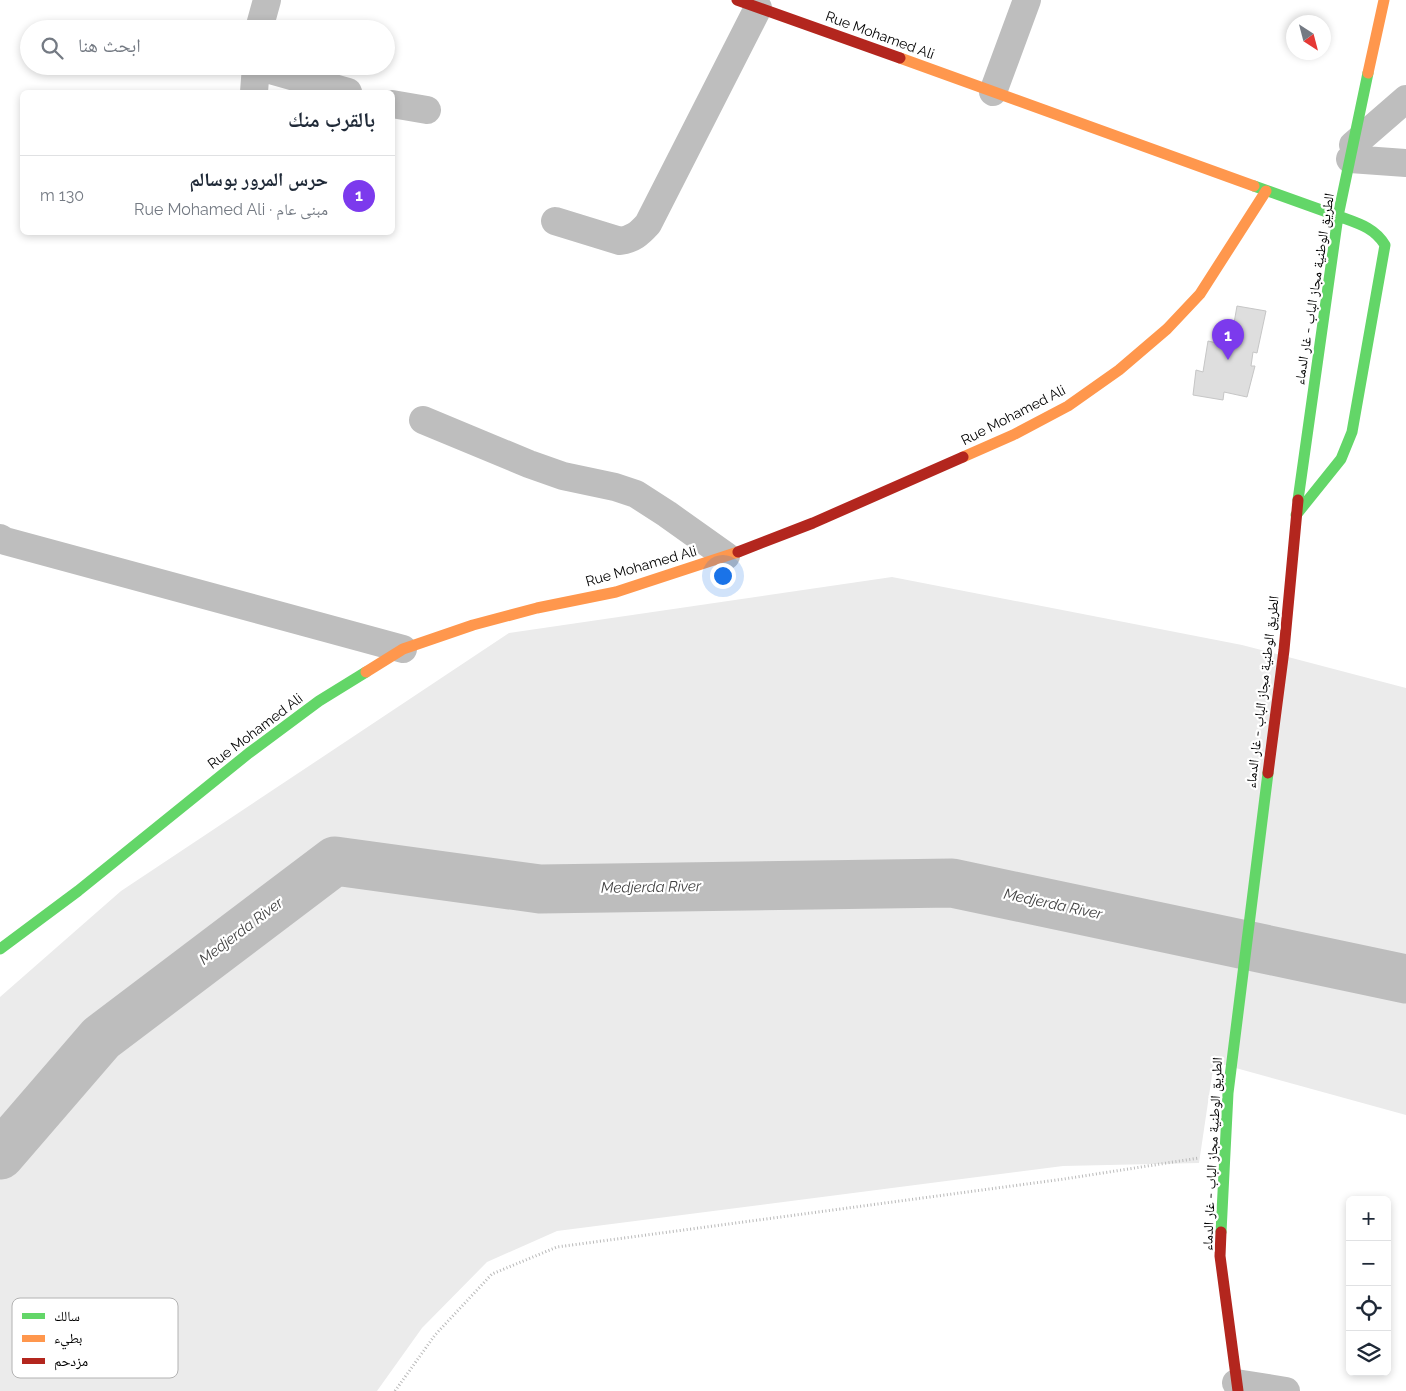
<!DOCTYPE html>
<html lang="ar">
<meta charset="utf-8">
<style>
body{margin:0;font-family:Raleway,"Noto Naskh Arabic",sans-serif;background:#f2f2f3;color:#1f2937;direction:rtl}
.controls{position:absolute;right:15px;bottom:15px;display:grid;overflow:hidden;border-radius:8px;box-shadow:0 2px 8px #0003}
.controls button{width:45px;height:45px;display:grid;place-items:center;padding:0;border:0;border-bottom:1px solid #e0e1e3;background:#fff;color:#1f2937;font:25px sans-serif}
.compass{position:absolute;left:1286px;top:15px;width:45px;height:45px;border-radius:50%;background:#fff;box-shadow:0 2px 8px #0003;rotate:144deg}
.you{position:absolute;left:722px;top:575px;width:18px;height:18px;margin:-12px;border:4px solid #fff;border-radius:50%;background:#1a73e8;box-shadow:0 0 0 8px #1a73e833}
.badge{display:grid;place-items:center;width:32px;height:32px;border-radius:50%;background:#7c3aed;color:#fff;font-size:16px;font-weight:700}
.pin{position:absolute;translate:-50% -41px;filter:drop-shadow(0 1px 2px #0008)}
.pin::after{content:'';position:absolute;top:26px;width:18px;height:15px;background:inherit;clip-path:polygon(0 0,100% 0,50% 100%)}
.list{margin:0;padding:0;list-style:none}
h2{display:flex;justify-content:space-between;align-items:center;height:65px;margin:0;padding:0 20px;font-size:21px}
h2 small{font-size:16px;font-weight:400;color:#747a83}
.list li{display:grid;grid-template-columns:32px 1fr auto;gap:15px;align-items:center;box-sizing:border-box;height:80px;padding:0 20px;border-top:1px solid #e0e1e3}
.list b{display:block;font-size:19px;white-space:nowrap}
.list p{margin:0;font-size:16px;white-space:nowrap;color:#747a83}
.list em{font-size:16px;font-style:normal;color:#747a83}
.icon{flex:none;width:28px;height:28px;fill:none;stroke:currentColor;stroke-width:2;stroke-linecap:round;stroke-linejoin:round}
.map{position:relative;flex:none;width:1406px;height:1391px;overflow:hidden;direction:ltr}
.search{position:absolute;background:#fff;box-shadow:0 2px 8px #0003;left:20px;top:20px;width:375px;height:55px;display:flex;align-items:center;gap:12px;box-sizing:border-box;padding:0 18px;border-radius:28px;color:#747a83;font-size:19px}
.panel{position:absolute;background:#fff;box-shadow:0 2px 8px #0003;left:20px;top:90px;width:375px;height:145px;border-radius:8px;direction:rtl}
.map>svg:first-child{display:block}
.green{fill:#ebebeb}
.lines{fill:none;stroke-linecap:round;stroke-linejoin:round}
.river{stroke:#bdbdbd;stroke-width:49}
.building{fill:#dedede;stroke:#c6c6c6}
.path{stroke:#b9b9b9;stroke-width:3;stroke-dasharray:1 2.5;stroke-linecap:butt}
.street{stroke:#bebebe;stroke-width:28}
.fast{stroke:#63d668;stroke-width:11}
.slow{stroke:#ff974d;stroke-width:11}
.jam{stroke:#b3261e;stroke-width:11}
.labels{text-anchor:middle;stroke-width:4.5;stroke-linejoin:round;paint-order:stroke}
.street-label{font-size:14px;fill:#000;stroke:#fff}
.water-label{font-size:15px;font-style:italic;fill:#424242;stroke:#fff}
.key{fill:#fff;stroke:#b2b2b2;stroke-width:1}
.key-label{font-size:14px;fill:#000}
</style>
<div class="map">
<svg width="1406" height="1391" viewBox="0 0 1406 1391">
<rect width="100%" height="100%" fill="#fff"/>
<path class="green" d="M 892,577 L 1242,645 L 1406,688 L 1406,1115 L 1214,1062 L 1199,1163 L 1063,1166 L 557,1231 L 487,1262 L 422,1328 L 377,1391 L 0,1391 L 0,997 L 121,891 L 509,633 Z"/>
<g class="lines">
<path class="river" d="M 0,1155 L 101,1038 L 335,861 L 540,889 L 952,883 L 1406,979"/>
</g>
<path class="building" d="M 1237,306 L 1266,311 L 1257,353 L 1253,352 L 1251,366 L 1255,366 L 1247,397 L 1224,392 L 1223,400 L 1193,395 L 1196,370 L 1203,372 L 1208,341 L 1230,346 Z"/>
<g class="lines">
<path class="path" d="M 395,1391 L 435,1335 L 492,1274 L 557,1247 L 1064,1179 L 1199,1158"/>
<path class="street" d="M 259,29 L 267,0
M 256,66 L 348,92
M 254,92 L 256,66
M 993,92 L 1027,0
M 392,104 L 427,110
M 1353,145 L 1406,99
M 1350,159 L 1406,163
M 555,221 L 620,241 C 633,239 639,234 648,224 L 758,8
M 423,420 L 529,464 L 563,476 L 615,487 L 636,494 L 667,514 L 726,556
M 0,538 L 5,541 L 403,649
M 1236,1383 L 1286,1391"/>
<path class="fast" d="M 1254,186 L 1338,216
M 1298,500 L 1338,216 L 1368,73
M 1296,515 L 1341,459 L 1352,432 L 1385,245 C 1374,227 1357,223 1338,216
M 0,949 L 78,891 L 249,753 L 319,701 L 366,672
M 1221,1232 L 1228,1093 L 1268,773"/>
<path class="slow" d="M 900,58 L 1254,186
M 1368,73 L 1384,0
M 963,457 L 1013,435 L 1068,406 L 1119,370 L 1167,329 L 1200,294 L 1266,191
M 366,672 L 403,649 L 473,625 L 537,608 L 616,592 L 738,552"/>
<path class="jam" d="M 737,0 L 900,58
M 738,552 L 813,523 L 963,457
M 1268,773 L 1284,650 L 1298,500
M 1221,1232 L 1220,1256 L 1238,1391"/>
</g>
<g class="labels">
<g class="street-label">
<text transform="translate(880 35) rotate(20)" y="5">Rue Mohamed Ali</text>
<text transform="translate(1314 289) rotate(-81)" y="5">الطريق الوطنية مجاز الباب - غار الدماء</text>
<text transform="translate(1013 415) rotate(-27)" y="5">Rue Mohamed Ali</text>
<text transform="translate(641 566) rotate(-16)" y="5">Rue Mohamed Ali</text>
<text transform="translate(1262 692) rotate(-83)" y="5">الطريق الوطنية مجاز الباب - غار الدماء</text>
<text transform="translate(255 731) rotate(-37)" y="5">Rue Mohamed Ali</text>
<text transform="translate(1212 1154) rotate(-87)" y="5">الطريق الوطنية مجاز الباب - غار الدماء</text>
</g>
<g class="water-label">
<text transform="translate(651 887) rotate(-1)" y="5">Medjerda River</text>
<text transform="translate(1053 904) rotate(12)" y="5">Medjerda River</text>
<text transform="translate(241 931) rotate(-37)" y="5">Medjerda River</text>
</g>
</g>
<rect x="12" y="1298" width="166" height="80" rx="8" class="key"/>
<rect x="22" y="1313" width="23" height="6" fill="#63d668"/>
<rect x="22" y="1335" width="23" height="7" fill="#ff974d"/>
<rect x="22" y="1358" width="23" height="6" fill="#b3261e"/>
<g class="key-label">
<text x="54" y="1321">سالك</text>
<text x="54" y="1343">بطيء</text>
<text x="54" y="1366">مزدحم</text>
</g>
</svg>
<div class="controls">
<button>+</button>
<button>−</button>
<button><svg class="icon" aria-label="locate" viewBox="0 0 24 24"><circle cx="12" cy="12" r="6"/><path d="M12 2v4M12 18v4M2 12h4M18 12h4"/></svg></button>
<button><svg class="icon" aria-label="layers" viewBox="0 0 24 24"><path d="M12 4l9 5-9 5-9-5zM3 14l9 5 9-5"/></svg></button>
</div>
<svg class="compass" viewBox="-18 -18 36 36"><path d="M0-13l5 13h-10z" fill="#e53935"/><path d="M0 13l5-13h-10z" fill="#747a83"/></svg>
<div class="you"></div>
<div class="pin badge" style="left:1228px;top:360px">1</div>
<div class="search"><svg class="icon" aria-label="search" viewBox="0 0 24 24"><circle cx="10" cy="10" r="6"/><path d="M15 15l6 6"/></svg>ابحث هنا</div>
<section class="panel">
<h2>بالقرب منك<small></small></h2>
<ul class="list">
<li><span class="badge">1</span><div><b>حرس المرور بوسالم</b><p>مبنى عام · Rue Mohamed Ali</p></div><em>130 m</em></li>
</ul>
</section>
</div>
